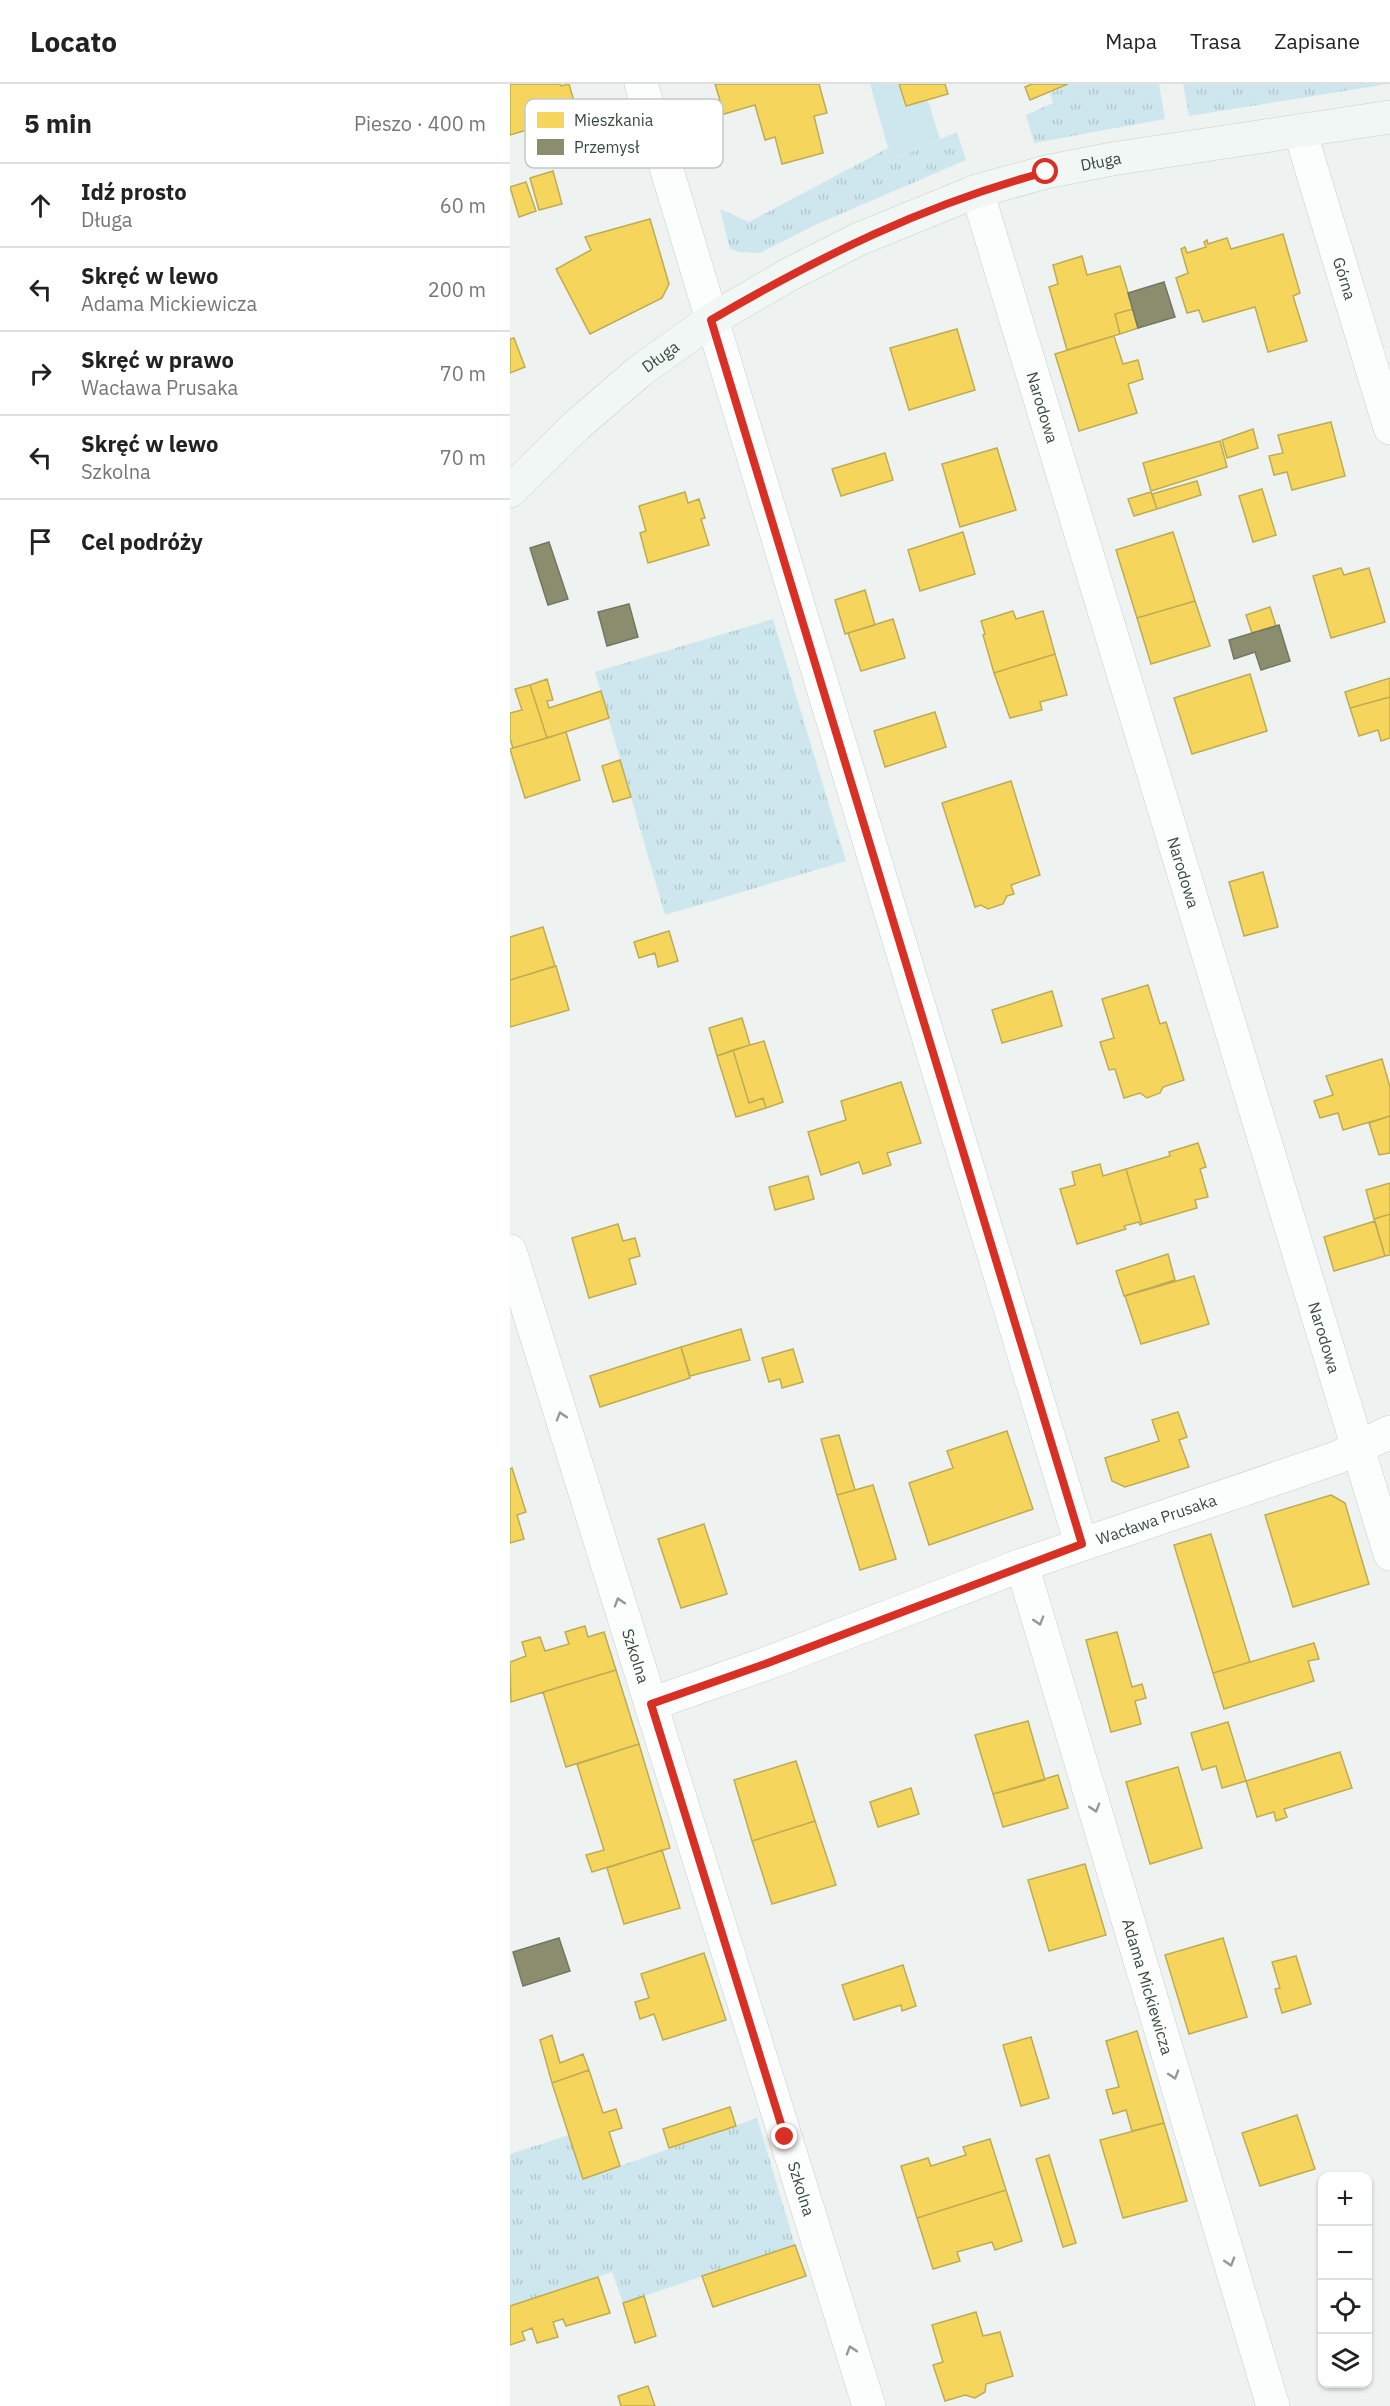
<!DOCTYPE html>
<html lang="pl">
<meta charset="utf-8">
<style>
body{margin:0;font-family:"IBM Plex Sans",sans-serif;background:#f2f2f2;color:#222}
.controls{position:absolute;right:18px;bottom:18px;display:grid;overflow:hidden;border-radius:12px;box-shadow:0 2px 4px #0004}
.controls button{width:54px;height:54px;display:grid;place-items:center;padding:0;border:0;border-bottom:2px solid #e0e0e0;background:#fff;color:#222;font:30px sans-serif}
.stop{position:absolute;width:18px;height:18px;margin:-14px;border:4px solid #d93025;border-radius:50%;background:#fff}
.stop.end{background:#d93025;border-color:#fff;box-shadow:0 2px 6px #0008}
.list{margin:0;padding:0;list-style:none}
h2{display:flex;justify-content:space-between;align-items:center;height:78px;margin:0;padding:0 24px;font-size:26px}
h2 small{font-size:20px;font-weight:400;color:#767676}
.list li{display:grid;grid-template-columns:39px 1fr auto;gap:18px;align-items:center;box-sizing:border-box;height:84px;padding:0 24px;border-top:2px solid #e0e0e0}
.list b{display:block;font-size:22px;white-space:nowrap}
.list p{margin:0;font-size:20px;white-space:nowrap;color:#767676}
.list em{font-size:20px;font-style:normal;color:#767676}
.icon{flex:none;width:33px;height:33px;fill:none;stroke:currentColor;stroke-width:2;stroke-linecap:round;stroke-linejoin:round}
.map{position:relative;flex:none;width:880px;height:2322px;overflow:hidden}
header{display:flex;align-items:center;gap:36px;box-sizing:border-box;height:84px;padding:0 30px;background:#fff;border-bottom:2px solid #e0e0e0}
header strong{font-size:28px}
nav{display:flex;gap:33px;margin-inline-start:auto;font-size:21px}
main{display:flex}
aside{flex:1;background:#fff}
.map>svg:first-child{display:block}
.grass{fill:url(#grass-tufts)}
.garden{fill:#cee7ee}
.homes{fill:#f6d55c;stroke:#bdac54;stroke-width:1.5}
.industry{fill:#8c8c6e;stroke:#737860;stroke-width:1.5}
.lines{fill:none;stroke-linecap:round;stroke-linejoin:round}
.street-casing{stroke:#c8cfcb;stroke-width:34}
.secondary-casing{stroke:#c4d3cc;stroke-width:34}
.street{stroke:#fcfdfd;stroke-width:33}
.secondary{stroke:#f1f7f4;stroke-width:33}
.oneway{stroke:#909b95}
.route{stroke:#d93025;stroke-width:8}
.labels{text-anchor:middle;stroke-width:6;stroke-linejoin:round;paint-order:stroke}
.street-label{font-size:16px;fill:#384b40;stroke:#fff}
.key{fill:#fff;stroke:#c3c9c6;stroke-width:1.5}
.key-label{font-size:16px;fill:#384b40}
</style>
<header>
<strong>Locato</strong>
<nav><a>Mapa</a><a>Trasa</a><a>Zapisane</a></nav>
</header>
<main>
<aside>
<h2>5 min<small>Pieszo · 400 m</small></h2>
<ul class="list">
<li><svg class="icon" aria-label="ahead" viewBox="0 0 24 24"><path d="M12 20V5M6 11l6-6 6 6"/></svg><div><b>Idź prosto</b><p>Długa</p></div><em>60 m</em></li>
<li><svg class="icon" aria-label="left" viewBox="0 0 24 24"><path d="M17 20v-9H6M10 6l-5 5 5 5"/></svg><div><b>Skręć w lewo</b><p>Adama Mickiewicza</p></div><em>200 m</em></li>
<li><svg class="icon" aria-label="right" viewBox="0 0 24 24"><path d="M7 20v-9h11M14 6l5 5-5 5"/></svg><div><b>Skręć w prawo</b><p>Wacława Prusaka</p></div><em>70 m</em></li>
<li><svg class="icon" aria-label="left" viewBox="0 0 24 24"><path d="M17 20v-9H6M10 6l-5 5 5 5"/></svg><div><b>Skręć w lewo</b><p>Szkolna</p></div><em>70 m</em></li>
<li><svg class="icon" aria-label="arrive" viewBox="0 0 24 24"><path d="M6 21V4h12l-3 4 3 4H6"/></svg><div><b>Cel podróży</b></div></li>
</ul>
</aside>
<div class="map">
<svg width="880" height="2322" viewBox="0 0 880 2322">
<defs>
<pattern id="grass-tufts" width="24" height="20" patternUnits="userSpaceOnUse" patternTransform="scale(1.5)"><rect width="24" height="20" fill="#cee7ee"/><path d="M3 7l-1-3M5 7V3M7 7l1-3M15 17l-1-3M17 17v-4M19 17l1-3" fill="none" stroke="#b2c8cd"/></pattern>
</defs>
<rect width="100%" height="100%" fill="#eef3f1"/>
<path class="grass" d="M 560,0 L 649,0 L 655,35 L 524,59 L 516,31 L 543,19 L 540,9 Z
M 673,0 L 878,0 L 679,32 Z
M 447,48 L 456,76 L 305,141 L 250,169 L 229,168 L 220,165 L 210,125 L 239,138 L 378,64 L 385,75 Z
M 263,535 L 336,777 L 155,831 L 85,588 Z
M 247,2034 L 285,2161 L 113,2219 L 102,2188 L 0,2222 L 0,2070 L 59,2051 L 73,2095 Z"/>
<path class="garden" d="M 360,0 L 388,0 L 395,23 L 418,17 L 430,55 L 385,75 L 378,64 Z"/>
<path class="homes" d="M 0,0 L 50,0 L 51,2 L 59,0 L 68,31 L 0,51 Z
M 205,0 L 309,0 L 317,29 L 304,32 L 313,69 L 272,80 L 265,53 L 255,56 L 245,21 L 214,30 Z
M 389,0 L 435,0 L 438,10 L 396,22 Z
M 522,0 L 558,0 L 520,16 L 515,3 Z
M 43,87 L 52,120 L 29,126 L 20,94 Z
M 16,98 L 26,127 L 9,133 L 0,103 Z
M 140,135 L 159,200 L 152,214 L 80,250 L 46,185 L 81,166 L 75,153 Z
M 773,150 L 790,209 L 783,212 L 797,257 L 758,268 L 745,223 L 693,238 L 689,226 L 677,229 L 666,194 L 678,189 L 671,165 L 675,163 L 677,169 L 696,163 L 694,158 L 697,156 L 698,160 L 717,154 L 721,165 Z
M 572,172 L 577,191 L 610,182 L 623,225 L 605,230 L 610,250 L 557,266 L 539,203 L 548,200 L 543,181 Z
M 623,225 L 628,244 L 610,250 L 605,230 Z
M 447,245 L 465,306 L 399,326 L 380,264 Z
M 604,252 L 613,280 L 628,276 L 633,295 L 618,300 L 627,329 L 569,347 L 545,270 Z
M 4,254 L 15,283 L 0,289 L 0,255 Z
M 821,338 L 835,392 L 782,406 L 777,388 L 764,391 L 759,372 L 773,369 L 768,351 Z
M 743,345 L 748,364 L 717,374 L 712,356 Z
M 710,357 L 717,383 L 641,407 L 633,379 Z
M 487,364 L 506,426 L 450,443 L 432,380 Z
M 375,369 L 383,396 L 331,412 L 322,385 Z
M 687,397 L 691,411 L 647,425 L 642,410 Z
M 752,405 L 766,451 L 743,458 L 729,412 Z
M 175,408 L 178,419 L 189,415 L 195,434 L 191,435 L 199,461 L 138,479 L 130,449 L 136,447 L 129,422 Z
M 641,408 L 647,425 L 624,432 L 618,415 Z
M 453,448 L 465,490 L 410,507 L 398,466 Z
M 663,448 L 685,517 L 627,534 L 606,466 Z
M 831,484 L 834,491 L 859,484 L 875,538 L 821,554 L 803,492 Z
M 355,506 L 365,541 L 335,550 L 325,516 Z
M 685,517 L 700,562 L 641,580 L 627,534 Z
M 760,523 L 766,542 L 742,549 L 736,531 Z
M 503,527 L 506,535 L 533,527 L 545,570 L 484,589 L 473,551 L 475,550 L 471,537 Z
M 383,535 L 395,574 L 351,587 L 338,549 Z
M 545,570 L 557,611 L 530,618 L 532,626 L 500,634 L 484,589 Z
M 740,590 L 757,647 L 682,670 L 664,614 Z
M 880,594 L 880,613 L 840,624 L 835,608 Z
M 37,595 L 43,616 L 37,617 L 39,624 L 91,607 L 99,634 L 37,654 L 20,601 Z
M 20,601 L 37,654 L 3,664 L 0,655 L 0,629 L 12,626 L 5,605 Z
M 880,613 L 880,654 L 871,657 L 868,646 L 849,652 L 840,624 Z
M 425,628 L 436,663 L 375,683 L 364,647 Z
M 56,648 L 70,696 L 15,714 L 0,665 Z
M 110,676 L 121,713 L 103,718 L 92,682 Z
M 501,697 L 530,791 L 501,801 L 504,810 L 497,812 L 493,820 L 478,825 L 471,821 L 465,823 L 432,719 Z
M 753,788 L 768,843 L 734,852 L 719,798 Z
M 33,843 L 45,882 L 0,896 L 0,853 Z
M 159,847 L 168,877 L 148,883 L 145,869 L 129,874 L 124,858 Z
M 46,882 L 59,926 L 0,943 L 0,896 Z
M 638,901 L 650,940 L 656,938 L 674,996 L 653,1003 L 650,1009 L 637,1014 L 630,1009 L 614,1014 L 605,985 L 599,986 L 590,958 L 604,954 L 592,915 Z
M 542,907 L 552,942 L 492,959 L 482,926 Z
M 232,934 L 240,961 L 207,972 L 199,944 Z
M 254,957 L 273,1018 L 256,1024 L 253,1014 L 239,1019 L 223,966 Z
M 223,966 L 239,1019 L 253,1014 L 256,1024 L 226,1033 L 207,972 Z
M 872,975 L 880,1003 L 880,1032 L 833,1046 L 828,1029 L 810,1034 L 804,1017 L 823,1011 L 816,992 Z
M 391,998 L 411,1059 L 377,1069 L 381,1081 L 353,1090 L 349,1078 L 311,1091 L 298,1048 L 336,1036 L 331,1017 Z
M 880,1032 L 880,1069 L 869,1071 L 859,1039 Z
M 688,1059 L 696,1083 L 690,1085 L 698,1113 L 685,1116 L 687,1124 L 632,1140 L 616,1085 L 660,1072 L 659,1068 Z
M 590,1080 L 593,1092 L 616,1085 L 632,1140 L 630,1141 L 629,1138 L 614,1142 L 616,1145 L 567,1160 L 550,1105 L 565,1101 L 562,1088 Z
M 298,1092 L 304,1115 L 265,1126 L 259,1103 Z
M 880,1099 L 880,1130 L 864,1135 L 856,1106 Z
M 880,1130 L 880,1171 L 875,1172 L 864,1135 Z
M 865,1137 L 875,1172 L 824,1187 L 814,1153 Z
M 108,1140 L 113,1157 L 125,1154 L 130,1172 L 119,1175 L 126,1200 L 79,1214 L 62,1154 Z
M 658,1170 L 665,1196 L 614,1212 L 606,1187 Z
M 684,1192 L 699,1240 L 631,1260 L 615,1212 Z
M 231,1245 L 240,1276 L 180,1292 L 171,1263 Z
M 171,1263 L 180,1294 L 90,1323 L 80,1292 Z
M 283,1265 L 293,1298 L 272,1304 L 270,1295 L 259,1298 L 252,1274 Z
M 668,1328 L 677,1353 L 669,1356 L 679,1383 L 615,1403 L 602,1397 L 595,1374 L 649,1357 L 642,1336 Z
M 497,1347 L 523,1425 L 419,1461 L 399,1399 L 443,1384 L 437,1367 Z
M 329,1351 L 345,1406 L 327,1411 L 311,1355 Z
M 2,1384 L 16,1428 L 7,1431 L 14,1455 L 0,1459 L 0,1385 Z
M 363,1401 L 386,1475 L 350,1486 L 327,1411 Z
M 821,1411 L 835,1419 L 859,1500 L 783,1523 L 755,1431 Z
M 194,1440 L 217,1510 L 171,1524 L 148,1455 Z
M 701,1450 L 740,1578 L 703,1589 L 664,1461 Z
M 75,1542 L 78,1553 L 94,1548 L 106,1586 L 1,1618 L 0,1578 L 16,1572 L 12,1558 L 30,1553 L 35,1567 L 59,1560 L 55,1548 Z
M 607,1548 L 622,1603 L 632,1600 L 636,1614 L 625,1617 L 631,1640 L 601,1648 L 576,1556 Z
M 804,1559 L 809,1575 L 798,1577 L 804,1597 L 714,1625 L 703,1589 Z
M 106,1586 L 129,1660 L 56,1683 L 33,1608 Z
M 518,1637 L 535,1696 L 483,1710 L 465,1651 Z
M 718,1638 L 736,1697 L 712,1704 L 706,1682 L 692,1686 L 681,1649 Z
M 129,1660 L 160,1764 L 82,1788 L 76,1771 L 94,1766 L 67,1680 Z
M 830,1668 L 842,1704 L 774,1725 L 777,1733 L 766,1737 L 764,1728 L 747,1733 L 736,1697 Z
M 286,1677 L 305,1737 L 242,1757 L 224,1696 Z
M 668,1683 L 692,1764 L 640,1780 L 616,1698 Z
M 548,1691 L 558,1724 L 493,1743 L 483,1710 Z
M 401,1704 L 409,1730 L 368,1743 L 360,1718 Z
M 305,1737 L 326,1801 L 262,1820 L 242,1757 Z
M 152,1766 L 170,1824 L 114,1840 L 97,1784 Z
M 575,1780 L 596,1851 L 539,1867 L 518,1796 Z
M 713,1854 L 737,1933 L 679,1950 L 655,1871 Z
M 194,1869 L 216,1936 L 153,1956 L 144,1930 L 130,1935 L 125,1918 L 139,1914 L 131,1890 Z
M 786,1872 L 801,1920 L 772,1929 L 765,1905 L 770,1904 L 762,1878 Z
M 393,1881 L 406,1922 L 392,1927 L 391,1921 L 344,1936 L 332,1901 Z
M 627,1947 L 654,2039 L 622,2047 L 616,2026 L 603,2030 L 596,2006 L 609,2003 L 596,1957 Z
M 42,1951 L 50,1979 L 73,1970 L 79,1986 L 42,1999 L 30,1956 Z
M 521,1953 L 539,2014 L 511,2022 L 493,1961 Z
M 79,1986 L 93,2029 L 106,2025 L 112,2044 L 99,2048 L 110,2082 L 73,2095 L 42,1999 Z
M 220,2023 L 226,2042 L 159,2064 L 153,2045 Z
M 787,2031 L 805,2085 L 750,2102 L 732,2049 Z
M 654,2039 L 677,2117 L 613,2134 L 590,2056 Z
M 480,2055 L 496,2106 L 407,2134 L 391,2082 L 418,2074 L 421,2082 L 456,2071 L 453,2063 Z
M 539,2071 L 566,2159 L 553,2163 L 526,2075 Z
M 496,2106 L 512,2157 L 485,2166 L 482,2158 L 447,2168 L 450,2177 L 423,2185 L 407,2134 Z
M 285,2161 L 296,2192 L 203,2223 L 192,2192 Z
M 88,2193 L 100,2229 L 56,2242 L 53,2235 L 43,2238 L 48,2253 L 27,2259 L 22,2244 L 12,2248 L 15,2256 L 0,2261 L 0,2222 Z
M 134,2212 L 146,2252 L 125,2259 L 113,2219 Z
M 466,2228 L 473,2252 L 490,2248 L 503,2292 L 476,2300 L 475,2308 L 465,2314 L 455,2311 L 435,2317 L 423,2281 L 433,2278 L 422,2241 Z
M 138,2302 L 145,2322 L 111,2322 L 108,2312 Z"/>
<path class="industry" d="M 654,198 L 665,233 L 628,244 L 618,209 Z
M 39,458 L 58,515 L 38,521 L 20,464 Z
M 119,520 L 128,553 L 97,562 L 88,528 Z
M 769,541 L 780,577 L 751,586 L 745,568 L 724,575 L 719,556 Z
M 49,1854 L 60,1887 L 13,1902 L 3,1868 Z"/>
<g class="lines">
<defs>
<g id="street">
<path d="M 131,0 L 571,1460"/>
<path id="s1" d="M 790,47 L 880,344"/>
<path id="s2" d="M 467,107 L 880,1470"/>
<path id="s3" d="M 0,1167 L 359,2322"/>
<path id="s4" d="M 512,1481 L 763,2322"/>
<path id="s5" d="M 141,1620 L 255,1580 L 512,1481 L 826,1374 L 880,1348"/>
</g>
<g id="secondary">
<path id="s6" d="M 0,407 L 67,341 L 130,287 L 201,236 L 280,190 L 349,155 L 467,107 L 536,88 L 602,75 L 880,33"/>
</g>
</defs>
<use href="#street" class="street-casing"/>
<use href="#secondary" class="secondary-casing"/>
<use href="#street" class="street"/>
<use href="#secondary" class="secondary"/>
</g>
<defs><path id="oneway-chevron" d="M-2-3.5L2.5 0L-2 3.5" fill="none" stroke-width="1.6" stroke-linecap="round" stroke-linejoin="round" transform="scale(1.5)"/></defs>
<g class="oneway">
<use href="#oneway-chevron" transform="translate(51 1332) rotate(-107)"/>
<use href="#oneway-chevron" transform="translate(109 1518) rotate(-107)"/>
<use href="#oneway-chevron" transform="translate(529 1537) rotate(73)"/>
<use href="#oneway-chevron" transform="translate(585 1724) rotate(73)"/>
<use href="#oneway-chevron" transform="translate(664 1991) rotate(73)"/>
<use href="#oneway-chevron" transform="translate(720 2178) rotate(73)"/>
<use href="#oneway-chevron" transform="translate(341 2266) rotate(-107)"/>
</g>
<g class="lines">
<path class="route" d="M 275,2053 L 141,1620 L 255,1580 L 572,1460 L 201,236 C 309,173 415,120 536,88"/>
</g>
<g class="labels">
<g class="street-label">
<text dy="6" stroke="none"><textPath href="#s6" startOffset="688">Długa</textPath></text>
<text dy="6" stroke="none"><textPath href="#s1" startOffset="154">Górna</textPath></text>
<text dy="6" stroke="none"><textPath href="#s6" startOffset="202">Długa</textPath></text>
<text dy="6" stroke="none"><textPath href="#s2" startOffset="226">Narodowa</textPath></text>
<text dy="6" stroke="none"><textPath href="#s2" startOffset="712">Narodowa</textPath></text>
<text dy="6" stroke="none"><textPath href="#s2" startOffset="1198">Narodowa</textPath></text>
<text dy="6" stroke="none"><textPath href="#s5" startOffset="538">Wacława Prusaka</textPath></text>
<text dy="6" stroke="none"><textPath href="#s3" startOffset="424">Szkolna</textPath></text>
<text dy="6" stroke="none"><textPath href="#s4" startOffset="440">Adama Mickiewicza</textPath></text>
<text dy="6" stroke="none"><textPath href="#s3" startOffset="982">Szkolna</textPath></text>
</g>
</g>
<rect x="15" y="15" width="198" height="69" rx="9" class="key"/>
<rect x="27" y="28" width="27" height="16" fill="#f6d55c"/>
<rect x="27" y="55" width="27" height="16" fill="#8c8c6e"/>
<g class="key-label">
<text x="64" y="42">Mieszkania</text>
<text x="64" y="69">Przemysł</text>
</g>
</svg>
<div class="controls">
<button>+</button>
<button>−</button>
<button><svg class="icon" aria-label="locate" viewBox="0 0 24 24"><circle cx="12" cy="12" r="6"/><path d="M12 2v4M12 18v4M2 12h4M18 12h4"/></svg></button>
<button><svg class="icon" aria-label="layers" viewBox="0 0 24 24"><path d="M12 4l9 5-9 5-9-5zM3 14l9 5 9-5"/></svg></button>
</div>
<div class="stop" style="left:536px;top:88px"></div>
<div class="stop end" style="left:275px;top:2053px"></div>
</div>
</main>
